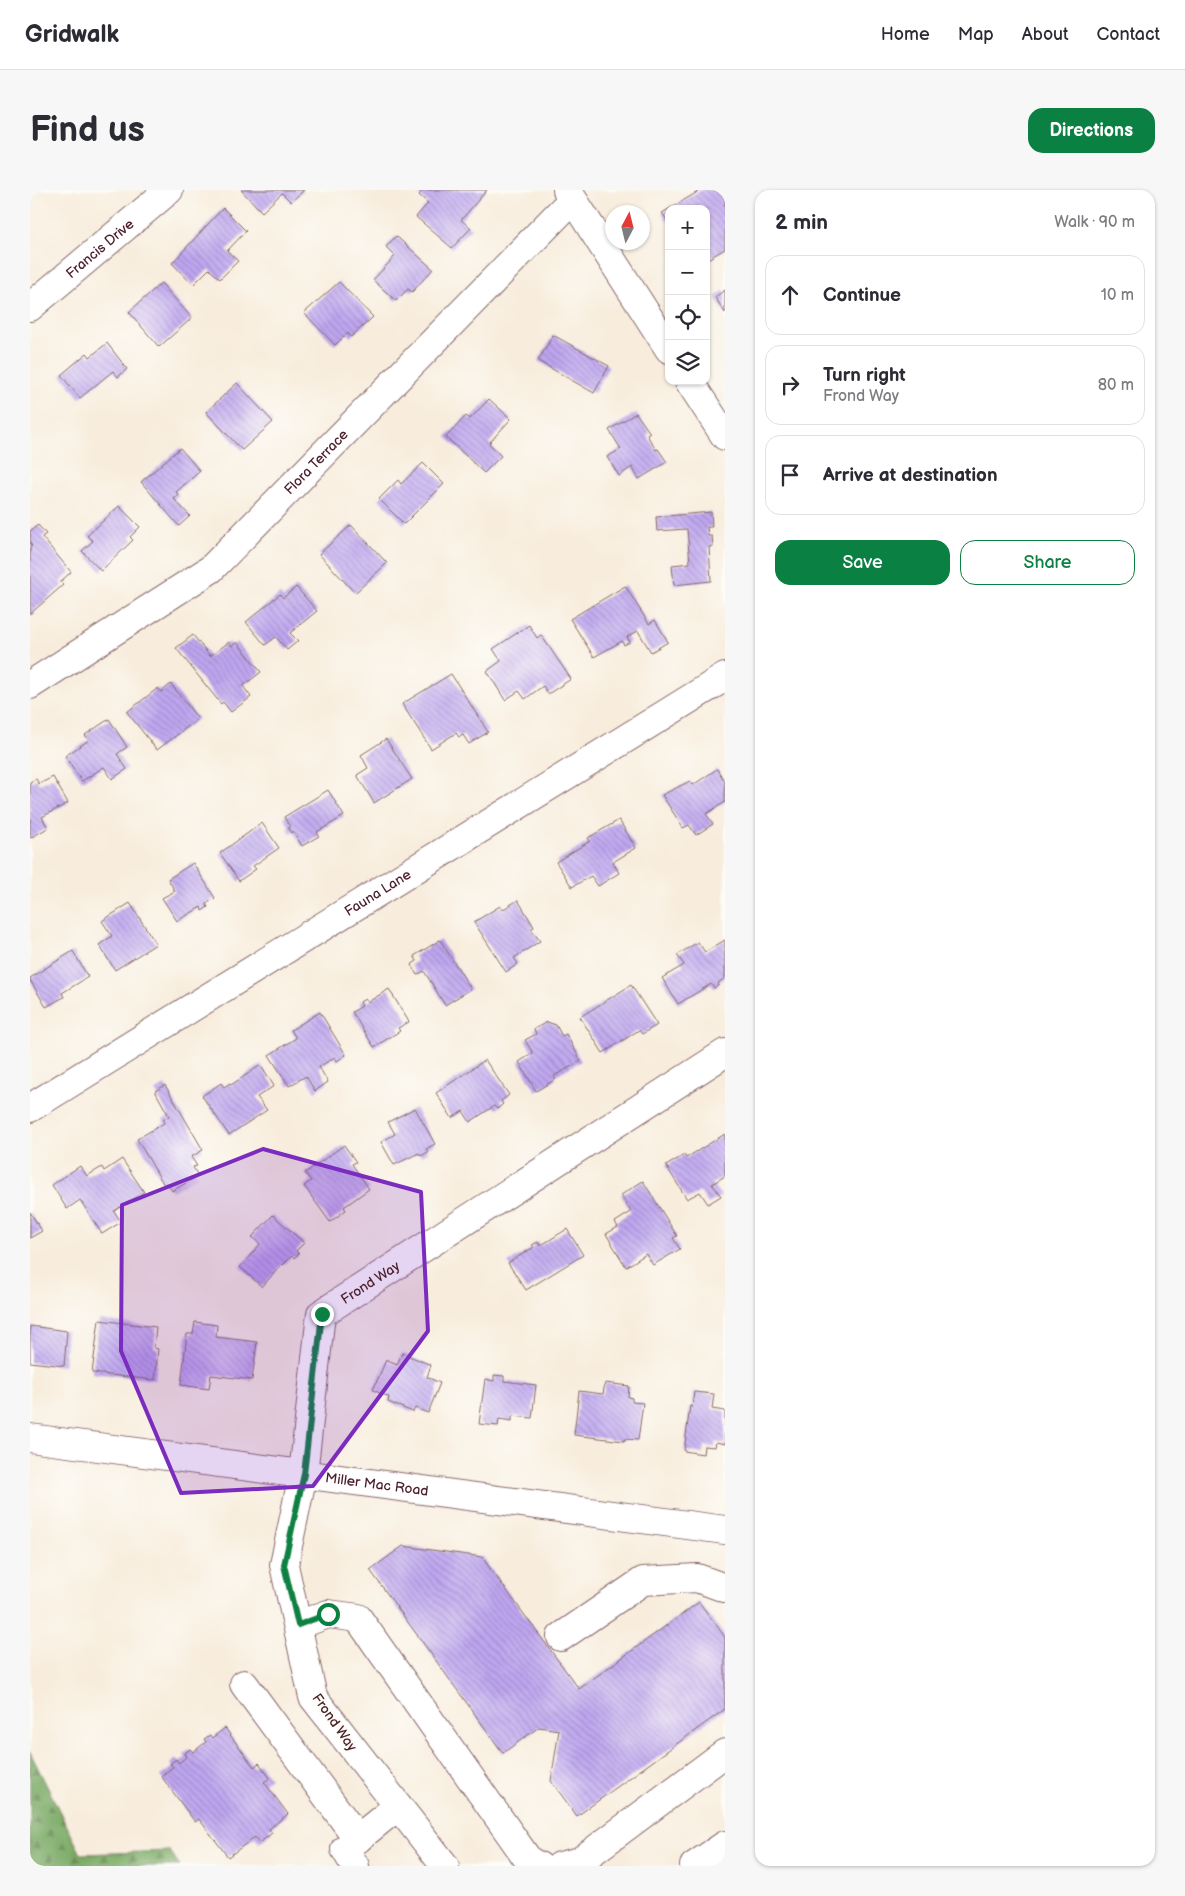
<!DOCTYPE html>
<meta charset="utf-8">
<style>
body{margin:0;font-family:"Balsamiq Sans",sans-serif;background:#f7f7f7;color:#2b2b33}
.controls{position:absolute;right:15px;top:15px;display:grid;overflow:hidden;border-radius:10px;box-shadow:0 1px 4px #0004}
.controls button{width:45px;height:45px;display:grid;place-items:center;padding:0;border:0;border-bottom:1px solid #e1e1e2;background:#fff;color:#2b2b33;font:25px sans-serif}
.compass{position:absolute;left:575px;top:15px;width:45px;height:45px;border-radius:50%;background:#fff;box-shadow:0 1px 4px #0004;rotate:7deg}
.stop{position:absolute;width:15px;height:15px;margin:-11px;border:4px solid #0b8043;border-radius:50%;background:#fff}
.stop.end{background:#0b8043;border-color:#fff;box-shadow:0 1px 5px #0008}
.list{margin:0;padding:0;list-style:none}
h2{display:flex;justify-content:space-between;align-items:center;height:65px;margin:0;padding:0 20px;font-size:21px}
h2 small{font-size:16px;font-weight:400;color:#7c7c81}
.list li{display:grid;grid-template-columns:32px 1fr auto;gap:15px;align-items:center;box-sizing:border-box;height:80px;margin:0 10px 10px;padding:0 10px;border:1px solid #e1e1e2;border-radius:15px}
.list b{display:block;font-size:19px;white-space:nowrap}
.list p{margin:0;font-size:16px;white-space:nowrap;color:#7c7c81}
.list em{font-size:16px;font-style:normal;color:#7c7c81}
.actions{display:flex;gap:10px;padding:15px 20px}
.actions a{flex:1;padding:11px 0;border:1px solid #0b8043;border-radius:15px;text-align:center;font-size:18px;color:#0b8043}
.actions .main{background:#0b8043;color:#fff}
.icon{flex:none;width:28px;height:28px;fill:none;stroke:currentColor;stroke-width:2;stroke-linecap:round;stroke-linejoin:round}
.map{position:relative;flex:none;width:695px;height:1676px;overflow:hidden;border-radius:15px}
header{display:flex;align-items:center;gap:30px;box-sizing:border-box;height:70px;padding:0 25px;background:#fff;border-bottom:1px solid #e1e1e2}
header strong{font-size:24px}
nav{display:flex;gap:28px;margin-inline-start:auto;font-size:18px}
.intro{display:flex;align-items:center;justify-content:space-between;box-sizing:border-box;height:120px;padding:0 30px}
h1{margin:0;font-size:35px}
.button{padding:12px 22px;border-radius:15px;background:#0b8043;color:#fff;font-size:18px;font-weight:700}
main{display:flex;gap:30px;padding:0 30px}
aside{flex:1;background:#fff;border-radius:15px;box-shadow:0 1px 4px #0004}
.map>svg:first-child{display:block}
.forest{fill:url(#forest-firs);stroke:#606446}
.building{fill:url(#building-back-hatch)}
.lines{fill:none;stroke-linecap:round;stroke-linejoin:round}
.minor-casing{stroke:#876769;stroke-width:30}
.minor{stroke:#fff;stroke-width:28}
.route{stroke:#0b8043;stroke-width:6}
.marked{fill:#7b2cbf;fill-opacity:0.2;stroke:#7b2cbf;stroke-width:4;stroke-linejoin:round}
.labels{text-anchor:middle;stroke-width:4.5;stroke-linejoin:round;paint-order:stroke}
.street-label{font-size:14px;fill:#4a1f2b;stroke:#fdfcf7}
</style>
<header>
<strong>Gridwalk</strong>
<nav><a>Home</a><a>Map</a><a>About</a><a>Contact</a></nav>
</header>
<div class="intro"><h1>Find us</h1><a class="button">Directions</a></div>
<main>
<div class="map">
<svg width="695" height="1676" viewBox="0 0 695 1676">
<defs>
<pattern id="forest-firs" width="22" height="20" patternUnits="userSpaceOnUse" patternTransform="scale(1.25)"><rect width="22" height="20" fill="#77a862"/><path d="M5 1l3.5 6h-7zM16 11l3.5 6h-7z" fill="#648851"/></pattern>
<pattern id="building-back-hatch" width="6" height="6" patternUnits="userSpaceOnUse" patternTransform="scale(1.25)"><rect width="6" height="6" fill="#bfa7f1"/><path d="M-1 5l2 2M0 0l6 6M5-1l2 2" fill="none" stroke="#9d87c3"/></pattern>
</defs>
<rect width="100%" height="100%" fill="#fdfcf7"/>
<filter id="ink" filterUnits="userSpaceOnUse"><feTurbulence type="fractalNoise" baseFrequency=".02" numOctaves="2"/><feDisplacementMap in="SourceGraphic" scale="10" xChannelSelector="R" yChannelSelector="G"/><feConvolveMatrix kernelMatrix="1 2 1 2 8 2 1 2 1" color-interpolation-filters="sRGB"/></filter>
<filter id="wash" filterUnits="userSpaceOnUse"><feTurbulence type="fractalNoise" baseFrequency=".0096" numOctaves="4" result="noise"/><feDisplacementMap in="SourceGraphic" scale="20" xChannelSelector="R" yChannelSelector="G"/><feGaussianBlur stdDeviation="1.12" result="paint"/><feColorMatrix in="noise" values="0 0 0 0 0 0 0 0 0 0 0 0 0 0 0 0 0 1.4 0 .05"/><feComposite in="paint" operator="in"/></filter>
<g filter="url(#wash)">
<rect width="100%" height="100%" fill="#f8eddd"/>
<path class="forest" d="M 0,1562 L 51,1664 L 140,1661 L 150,1676 L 0,1676 Z"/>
<g id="blocks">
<path class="building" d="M 211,0 L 274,0 L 261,12 L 252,3 L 232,22 Z
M 393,0 L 457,0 L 431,30 L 441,38 L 422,58 L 386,27 L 398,13 L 389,5 Z
M 671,0 L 691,0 L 695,7 L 695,59 L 676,70 L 676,19 L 639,19 Z
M 193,18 L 216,41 L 197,61 L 208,71 L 190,89 L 179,79 L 163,95 L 142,73 Z
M 639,19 L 639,33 L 632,23 Z
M 366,46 L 403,79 L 382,102 L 378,99 L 366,111 L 343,90 L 365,66 L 356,57 Z
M 309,92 L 343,127 L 321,147 L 318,143 L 305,155 L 274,123 Z
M 131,93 L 162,128 L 129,157 L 99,122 Z
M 695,100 L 695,123 L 685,107 Z
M 523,145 L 579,176 L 564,203 L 508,171 Z
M 77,153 L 97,179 L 88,187 L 83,181 L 50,208 L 31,185 L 57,163 L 60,167 Z
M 207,193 L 243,232 L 212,260 L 176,222 Z
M 459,209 L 481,229 L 459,253 L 471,266 L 454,283 L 416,247 L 436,226 L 440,229 Z
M 606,223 L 620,243 L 617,245 L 626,260 L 628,259 L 637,272 L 609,289 L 602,277 L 589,286 L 577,267 L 591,259 L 579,240 Z
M 150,258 L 170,281 L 146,302 L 149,305 L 144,309 L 160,326 L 149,336 L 111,292 Z
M 393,273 L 414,294 L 374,334 L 349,309 L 368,290 L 371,294 Z
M 89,316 L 110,337 L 100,347 L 103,350 L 71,381 L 52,361 L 63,351 L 57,346 Z
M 681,322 L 682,337 L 677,337 L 678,346 L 682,346 L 683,356 L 679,357 L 681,391 L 644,395 L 642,375 L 660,373 L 657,339 L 627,341 L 626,327 Z
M 8,335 L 16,344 L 12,347 L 41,382 L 30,392 L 33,395 L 0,424 L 0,357 L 2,356 L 0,353 L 0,341 Z
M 321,335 L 357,373 L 325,403 L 289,364 Z
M 595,396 L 619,434 L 625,430 L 638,452 L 621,462 L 608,441 L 597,447 L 600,452 L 594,455 L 592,451 L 564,467 L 540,429 Z
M 266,397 L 287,421 L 260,443 L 268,451 L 257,460 L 246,447 L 235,455 L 216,432 L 250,404 L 253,408 Z
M 499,435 L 507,448 L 511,445 L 541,489 L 518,504 L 513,496 L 495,509 L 489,501 L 475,510 L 457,481 L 471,471 L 463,459 Z
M 163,445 L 180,466 L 199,452 L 202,456 L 207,452 L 231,482 L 213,496 L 221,507 L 201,522 L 193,512 L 191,514 L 178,498 L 146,458 Z
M 421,484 L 458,542 L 439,554 L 433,545 L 429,547 L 426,543 L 401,559 L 372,514 Z
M 141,494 L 168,529 L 127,560 L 97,522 L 128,498 L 131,502 Z
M 79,529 L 97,557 L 87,564 L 97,579 L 82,589 L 74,577 L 52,591 L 35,566 L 59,550 L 55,545 Z
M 356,549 L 382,589 L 344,613 L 327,585 L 338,578 L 331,565 Z
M 687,579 L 695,592 L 695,612 L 676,624 L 683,634 L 666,645 L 659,635 L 653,638 L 632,605 L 660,591 L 663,595 Z
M 23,587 L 38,613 L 12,627 L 18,638 L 0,648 L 0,592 L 6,589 L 9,594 Z
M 298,600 L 314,626 L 287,642 L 289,646 L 272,656 L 263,641 L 261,643 L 258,638 L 260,637 L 254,627 Z
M 589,630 L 606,658 L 583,672 L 589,683 L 568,696 L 561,686 L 542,697 L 526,672 L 560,651 L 558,648 Z
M 232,633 L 249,658 L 223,676 L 226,679 L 209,691 L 190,663 Z
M 163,673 L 185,708 L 176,714 L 178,717 L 172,721 L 171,717 L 147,731 L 132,708 L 145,701 L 138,689 Z
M 488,710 L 504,737 L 501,739 L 510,751 L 484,768 L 488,774 L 476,782 L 444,732 L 470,716 L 472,720 Z
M 100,713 L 126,754 L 85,780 L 69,755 L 82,746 L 72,731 Z
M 410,750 L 441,799 L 415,815 L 394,781 L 387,785 L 381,775 L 387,771 L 384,766 Z
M 695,750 L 695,788 L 688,793 L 689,795 L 684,798 L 681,794 L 648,814 L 632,788 L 654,775 L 647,765 L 668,752 L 675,762 Z
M 43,761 L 58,787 L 32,803 L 34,807 L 16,817 L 0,790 L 0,788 Z
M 601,795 L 627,835 L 612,844 L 609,840 L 573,863 L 550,827 Z
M 359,799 L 379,832 L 368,838 L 370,841 L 344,857 L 322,822 L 332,816 L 330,812 L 335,809 L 338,812 Z
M 290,822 L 316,865 L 307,871 L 305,867 L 289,877 L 298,892 L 285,901 L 276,886 L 259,896 L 239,865 L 266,848 L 261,840 Z
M 517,832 L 526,835 L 532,846 L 536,844 L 551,871 L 524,886 L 526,889 L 506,901 L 489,872 L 503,863 L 495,850 L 506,844 L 504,839 Z
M 455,870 L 479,905 L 471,911 L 473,914 L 467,919 L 464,916 L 440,932 L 433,921 L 422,928 L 406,903 Z
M 231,875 L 244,896 L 227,907 L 237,920 L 199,945 L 172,906 L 191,893 L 194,897 L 200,893 L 201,895 Z
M 135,895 L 173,960 L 161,967 L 167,976 L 163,977 L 168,986 L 142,1001 L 137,993 L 134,995 L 107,949 L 134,933 L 133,930 L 139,926 L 125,901 Z
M 385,918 L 405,954 L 396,959 L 398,962 L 391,966 L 389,963 L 364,975 L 351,952 L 365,944 L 358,932 Z
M 695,944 L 695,986 L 682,994 L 691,1006 L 678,1014 L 670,1002 L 657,1009 L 636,976 L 654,965 L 656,968 Z
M 314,955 L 326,972 L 322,974 L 339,999 L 314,1017 L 316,1020 L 300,1032 L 274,996 L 281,991 L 275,983 Z
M 92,969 L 114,1002 L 84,1021 L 91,1032 L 72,1044 L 50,1010 L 37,1019 L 22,995 L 50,976 L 57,986 L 72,977 L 74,981 Z
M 613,991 L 647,1046 L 643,1048 L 650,1059 L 623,1075 L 616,1064 L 596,1077 L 576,1044 L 588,1037 L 585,1032 L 601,1022 L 591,1005 Z
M 0,1022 L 12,1041 L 0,1048 Z
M 243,1025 L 274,1053 L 266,1061 L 269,1064 L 264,1068 L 262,1066 L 253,1075 L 252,1074 L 232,1097 L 210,1077 L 230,1054 L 222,1047 Z
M 537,1039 L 553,1065 L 496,1100 L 478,1073 L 504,1057 L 502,1055 L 508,1052 L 510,1056 Z
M 69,1130 L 126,1137 L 124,1158 L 128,1159 L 125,1190 L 62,1183 Z
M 165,1132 L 187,1135 L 186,1147 L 227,1152 L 222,1190 L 181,1185 L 179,1199 L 151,1195 L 157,1144 L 163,1144 Z
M 0,1136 L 37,1141 L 34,1176 L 0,1172 Z
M 372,1163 L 401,1175 L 397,1187 L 410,1193 L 398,1223 L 385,1218 L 383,1222 L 358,1212 L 359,1207 L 343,1200 L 356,1170 L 367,1175 Z
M 464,1185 L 474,1186 L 474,1191 L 506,1195 L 502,1228 L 482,1226 L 482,1231 L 469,1229 L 468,1236 L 449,1234 L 455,1189 L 464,1191 Z
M 575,1193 L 599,1196 L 598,1207 L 602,1208 L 602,1212 L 613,1213 L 608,1250 L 594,1249 L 594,1251 L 544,1245 L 549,1201 L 573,1204 Z
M 664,1202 L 684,1204 L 682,1219 L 695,1221 L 695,1254 L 686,1252 L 685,1257 L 674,1256 L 673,1264 L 654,1261 L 660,1216 L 662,1217 Z
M 373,1356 L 452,1367 L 549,1499 L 669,1412 L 695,1447 L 695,1519 L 547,1626 L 521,1591 L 529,1540 L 509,1537 L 473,1563 L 340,1380 Z
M 195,1538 L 224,1577 L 229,1573 L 240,1588 L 234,1592 L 258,1624 L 239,1639 L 242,1643 L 229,1653 L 225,1647 L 198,1667 L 169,1629 L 165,1632 L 131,1586 L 143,1577 L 140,1574 L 146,1569 L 149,1573 L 156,1567 L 154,1564 L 160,1559 L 163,1562 L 176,1552 L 174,1549 L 180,1545 L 182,1548 Z"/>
</g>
</g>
<g filter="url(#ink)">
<use href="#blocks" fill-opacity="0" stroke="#876769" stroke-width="1"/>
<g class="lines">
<defs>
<g id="minor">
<path d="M 537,0 L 639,159"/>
<path id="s1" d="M 0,117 L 139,0"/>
<path d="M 659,191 L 695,246"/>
<path id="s2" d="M 0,495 L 181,379 L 542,10"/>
<path id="s3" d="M 0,918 L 695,487"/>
<path id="s4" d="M 0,1248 L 695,1340"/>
<path d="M 268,1435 L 298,1424 L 328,1428 L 499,1671 L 509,1676"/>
<path d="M 531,1447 L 613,1391 L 667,1388 L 695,1398"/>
<path d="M 214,1494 L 328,1649"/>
<path d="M 325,1676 L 315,1659 L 368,1616"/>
<path id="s5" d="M 415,1676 L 283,1507 L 254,1375 L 273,1284 L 291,1124 L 695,863"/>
<path d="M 530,1676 L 550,1671 L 695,1563"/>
<path d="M 664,1676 L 695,1655"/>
</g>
</defs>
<use href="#minor" class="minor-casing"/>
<use href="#minor" class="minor"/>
</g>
</g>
<g class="lines" filter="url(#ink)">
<path class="route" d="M 292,1124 L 274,1284 L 254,1375 L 268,1435 L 298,1424"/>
</g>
<path class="marked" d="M 233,959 L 391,1002 L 398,1141 L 283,1296 L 151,1303 L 91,1161 L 92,1015 Z"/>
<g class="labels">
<g class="street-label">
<text dy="5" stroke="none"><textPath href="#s1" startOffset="91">Francis Drive</textPath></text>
<text dy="5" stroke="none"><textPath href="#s2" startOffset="365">Flora Terrace</textPath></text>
<text dy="5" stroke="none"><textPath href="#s3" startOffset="409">Fauna Lane</textPath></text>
<text dy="5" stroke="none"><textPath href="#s5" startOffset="662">Frond Way</textPath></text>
<text dy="5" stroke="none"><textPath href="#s4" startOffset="350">Miller Mac Road</textPath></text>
<text transform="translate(305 1532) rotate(55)" y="5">Frond Way</text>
</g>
</g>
</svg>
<div class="controls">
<button>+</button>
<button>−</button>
<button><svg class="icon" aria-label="locate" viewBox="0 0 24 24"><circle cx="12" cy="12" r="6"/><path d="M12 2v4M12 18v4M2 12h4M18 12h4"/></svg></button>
<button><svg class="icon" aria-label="layers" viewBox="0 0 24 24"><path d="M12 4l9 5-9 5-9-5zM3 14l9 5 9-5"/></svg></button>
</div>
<svg class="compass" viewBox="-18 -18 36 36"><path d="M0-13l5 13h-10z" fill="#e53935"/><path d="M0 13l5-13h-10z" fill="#7c7c81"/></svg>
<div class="stop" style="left:298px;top:1424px"></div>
<div class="stop end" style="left:292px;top:1124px"></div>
</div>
<aside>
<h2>2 min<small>Walk · 90 m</small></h2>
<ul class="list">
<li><svg class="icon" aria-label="ahead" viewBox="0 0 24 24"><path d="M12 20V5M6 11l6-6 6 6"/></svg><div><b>Continue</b></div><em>10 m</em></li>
<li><svg class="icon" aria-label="right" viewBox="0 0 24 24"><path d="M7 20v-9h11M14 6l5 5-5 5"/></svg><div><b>Turn right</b><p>Frond Way</p></div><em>80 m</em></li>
<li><svg class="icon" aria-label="arrive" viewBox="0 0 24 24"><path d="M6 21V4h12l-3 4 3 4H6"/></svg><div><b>Arrive at destination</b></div></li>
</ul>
<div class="actions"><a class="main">Save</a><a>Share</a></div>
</aside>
</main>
